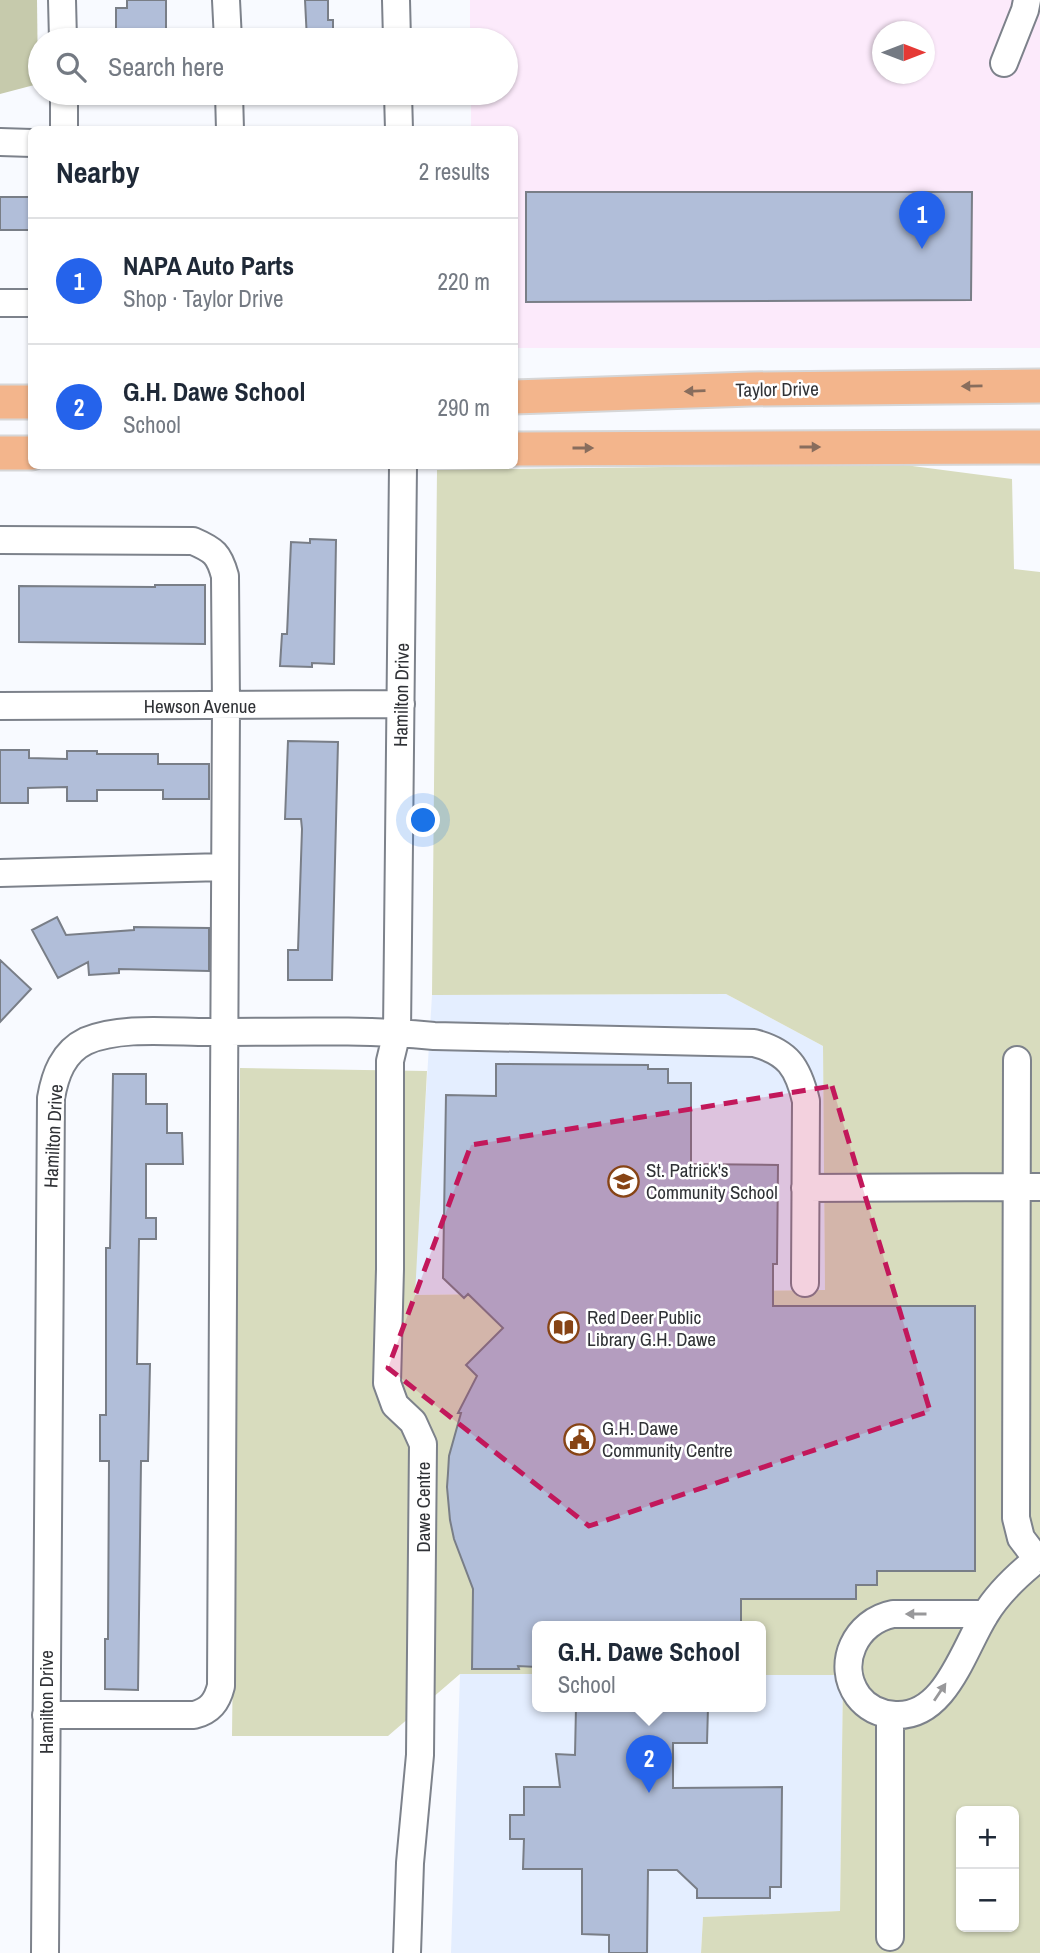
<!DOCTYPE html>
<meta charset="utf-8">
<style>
body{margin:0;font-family:"Archivo Narrow",sans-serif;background:#f2f2f3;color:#1f2937}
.controls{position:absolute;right:21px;bottom:21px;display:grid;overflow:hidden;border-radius:10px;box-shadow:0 2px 5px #0004}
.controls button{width:63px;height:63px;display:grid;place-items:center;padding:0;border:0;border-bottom:2px solid #e0e1e3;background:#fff;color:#1f2937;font:35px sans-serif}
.compass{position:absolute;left:872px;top:21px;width:63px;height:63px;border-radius:50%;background:#fff;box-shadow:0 2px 5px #0004;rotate:90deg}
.you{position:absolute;left:424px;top:821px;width:24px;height:24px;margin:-18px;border:5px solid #fff;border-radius:50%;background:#1a73e8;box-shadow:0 0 0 10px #1a73e833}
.badge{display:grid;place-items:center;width:46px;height:46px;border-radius:50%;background:#2563eb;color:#fff;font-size:23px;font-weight:700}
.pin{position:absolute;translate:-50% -58px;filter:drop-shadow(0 2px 4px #0008)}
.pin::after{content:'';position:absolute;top:37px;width:24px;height:21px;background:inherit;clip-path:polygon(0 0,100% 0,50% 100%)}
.popup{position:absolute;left:532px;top:1621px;width:234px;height:91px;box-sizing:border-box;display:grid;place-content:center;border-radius:10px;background:#fff;filter:drop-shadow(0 2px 5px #0005);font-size:23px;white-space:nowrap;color:#747a83}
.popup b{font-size:26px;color:#1f2937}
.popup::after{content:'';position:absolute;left:50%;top:100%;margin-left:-14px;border:14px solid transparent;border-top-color:#fff}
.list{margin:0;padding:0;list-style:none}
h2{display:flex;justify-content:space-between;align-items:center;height:91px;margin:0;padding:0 28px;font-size:30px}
h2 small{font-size:23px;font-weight:400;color:#747a83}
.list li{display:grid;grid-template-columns:46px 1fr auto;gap:21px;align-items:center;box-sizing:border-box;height:126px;padding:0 28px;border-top:2px solid #e0e1e3}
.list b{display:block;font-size:26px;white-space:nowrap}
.list p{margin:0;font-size:23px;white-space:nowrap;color:#747a83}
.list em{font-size:23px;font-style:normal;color:#747a83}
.icon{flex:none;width:38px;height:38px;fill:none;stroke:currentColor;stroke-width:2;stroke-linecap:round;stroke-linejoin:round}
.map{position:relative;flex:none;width:1040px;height:1953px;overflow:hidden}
.search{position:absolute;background:#fff;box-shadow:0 2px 5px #0004;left:28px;top:28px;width:490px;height:77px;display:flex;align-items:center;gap:18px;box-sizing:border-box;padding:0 24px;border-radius:38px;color:#747a83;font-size:26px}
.panel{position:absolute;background:#fff;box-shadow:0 2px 5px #0004;left:28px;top:126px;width:490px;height:343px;border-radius:10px}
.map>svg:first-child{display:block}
.built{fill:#e4eeff}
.industrial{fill:#fceafb;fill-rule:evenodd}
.green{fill:#d8dcbe;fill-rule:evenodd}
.forest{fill:#c6caac}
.building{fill:#b1bed9;stroke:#797e87;stroke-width:2}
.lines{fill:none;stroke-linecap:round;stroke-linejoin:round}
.minor-casing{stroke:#7d828b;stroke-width:30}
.major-casing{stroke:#d6d6d7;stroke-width:37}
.minor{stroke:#fff;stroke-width:26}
.major{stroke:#f3b58c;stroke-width:33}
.oneway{fill:#886d5d}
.oneway2{fill:#98989a}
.marked{fill:#c2185b;fill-opacity:0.2;stroke:#c2185b;stroke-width:5;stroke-dasharray:14 9;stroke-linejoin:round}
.labels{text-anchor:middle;stroke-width:5;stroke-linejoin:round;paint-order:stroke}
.street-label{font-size:19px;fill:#303236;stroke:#fff}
.poi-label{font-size:19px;fill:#303236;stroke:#fff;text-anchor:start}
</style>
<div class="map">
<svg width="1040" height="1953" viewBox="0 0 1040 1953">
<rect width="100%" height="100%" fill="#f8faff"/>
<path class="built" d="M 726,994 L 823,1046 L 825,1290 L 414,1295 L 432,995 Z
M 460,1674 L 537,1674 L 537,1707 L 761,1707 L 761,1675 L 843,1675 L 840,1911 L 703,1917 L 701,1953 L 451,1953 Z"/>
<path class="industrial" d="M 470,0 L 1040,0 L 1040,348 L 515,348 L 514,130 L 471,129 L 471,93 L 506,93 L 506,40 L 470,40 ZM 883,32 L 925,32 L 925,74 L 883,74 Z"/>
<path class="green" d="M 897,464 L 1012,479 L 1014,569 L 1040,572 L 1040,1953 L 701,1953 L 703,1917 L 840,1911 L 843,1675 L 761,1675 L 761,1627 L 537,1627 L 537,1674 L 460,1674 L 388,1736 L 232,1736 L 240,1068 L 427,1071 L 415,1295 L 825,1290 L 823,1046 L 726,994 L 432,995 L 437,470 ZM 961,1811 L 1014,1811 L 1014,1927 L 961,1927 Z"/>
<path class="forest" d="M 0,0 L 37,0 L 38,84 L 0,94 Z"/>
<path class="building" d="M 127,0 L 166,0 L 166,40 L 116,40 L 116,8 L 127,8 Z
M 305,0 L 328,0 L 328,20 L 333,20 L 333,40 L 307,40 Z
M 526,192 L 972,192 L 971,300 L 526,302 Z
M 0,197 L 32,197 L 32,230 L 0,230 Z
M 310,539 L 336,540 L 334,664 L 312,663 L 312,667 L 280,666 L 282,634 L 287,634 L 291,542 L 310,543 Z
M 155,585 L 205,585 L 205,644 L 19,642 L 19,586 L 155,587 Z
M 288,741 L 338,742 L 332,980 L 288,980 L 288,950 L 298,950 L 302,829 L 301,819 L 285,819 Z
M 0,750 L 29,750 L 29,758 L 67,759 L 67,751 L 97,751 L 97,754 L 158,754 L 158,764 L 209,764 L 209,799 L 163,799 L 163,790 L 97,790 L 97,801 L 67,801 L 67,787 L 28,788 L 28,803 L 0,803 Z
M 57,917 L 66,935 L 134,930 L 134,927 L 209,928 L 209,971 L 119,969 L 119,973 L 89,975 L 88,962 L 58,978 L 32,930 Z
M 0,960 L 31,989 L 0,1022 Z
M 496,1064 L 648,1065 L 648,1069 L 668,1069 L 668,1083 L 691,1083 L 691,1164 L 778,1165 L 777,1264 L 773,1264 L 773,1306 L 975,1306 L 975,1571 L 877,1571 L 877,1585 L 856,1585 L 856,1599 L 741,1599 L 741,1627 L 537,1627 L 537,1667 L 518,1666 L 519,1669 L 472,1669 L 473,1589 L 454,1539 L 450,1520 L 447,1487 L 448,1473 L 449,1456 L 461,1413 L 458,1413 L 477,1376 L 466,1365 L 503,1328 L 468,1294 L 464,1298 L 443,1278 L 446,1095 L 496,1096 Z
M 113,1074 L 146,1074 L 146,1104 L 167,1104 L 167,1133 L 182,1133 L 183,1164 L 146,1164 L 146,1218 L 156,1218 L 156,1239 L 139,1239 L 137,1364 L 150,1364 L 148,1461 L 141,1461 L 138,1690 L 105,1689 L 105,1639 L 108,1639 L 109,1461 L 100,1461 L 100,1415 L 106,1415 L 106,1248 L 110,1248 Z
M 576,1707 L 708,1707 L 707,1743 L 673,1743 L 673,1788 L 782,1787 L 781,1887 L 770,1887 L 770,1898 L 697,1898 L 697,1889 L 677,1870 L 648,1870 L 647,1953 L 609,1953 L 609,1935 L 582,1934 L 582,1869 L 523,1869 L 524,1839 L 510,1839 L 510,1815 L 524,1815 L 524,1787 L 560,1787 L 556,1754 L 575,1755 Z"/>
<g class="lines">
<defs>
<path id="minor" d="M 62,0 L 63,40
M 226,0 L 228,40
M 396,0 L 397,40
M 1004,63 L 1025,10 L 1027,0
M 64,93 L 64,130
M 229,93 L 230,130
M 398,93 L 399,130
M 0,142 L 32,143
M 0,303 L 32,303
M 403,466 L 397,1032 L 390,1061 L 390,1269 L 387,1383 L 395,1405 L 413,1422 L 423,1444 L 420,1755 L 410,1863 L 407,1953
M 0,540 L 193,541 C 214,550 219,554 225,576 L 226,706 L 221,1686 C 217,1702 210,1711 194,1715 L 46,1715
M 0,706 L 401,704
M 0,873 L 224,867
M 1017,1060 L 1016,1518 L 1021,1538 L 1037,1559
M 805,1188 L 1040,1187
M 985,1614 L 893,1614 C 856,1621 835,1664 858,1696 C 867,1708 880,1714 895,1715 C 945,1718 963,1650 985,1615 C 998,1593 1021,1572 1040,1557
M 890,1715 L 890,1937
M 45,1953 L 51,1098 C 55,1075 63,1052 86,1041 C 120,1026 172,1032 209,1032 C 284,1032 360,1029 434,1036 L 754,1043 C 788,1052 798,1067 806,1101 L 805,1283"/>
<path id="major" d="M 514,397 L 751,389 L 1040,386
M 0,402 L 32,402
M 514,449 L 1040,447
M 0,453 L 32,453"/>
</defs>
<use href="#minor" class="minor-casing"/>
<use href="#major" class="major-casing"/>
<use href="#minor" class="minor"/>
<use href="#major" class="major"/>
</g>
<defs><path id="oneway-solid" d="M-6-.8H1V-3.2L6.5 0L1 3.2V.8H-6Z" transform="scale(1.75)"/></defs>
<g class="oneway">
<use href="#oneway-solid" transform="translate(972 386) rotate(179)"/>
<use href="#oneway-solid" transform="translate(695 391) rotate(178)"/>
<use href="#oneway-solid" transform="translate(810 447)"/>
<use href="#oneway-solid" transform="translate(583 448)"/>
</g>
<g class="oneway2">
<use href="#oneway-solid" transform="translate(916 1614) rotate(180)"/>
<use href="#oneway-solid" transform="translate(940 1692) rotate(-56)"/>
</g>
<path class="marked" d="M 832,1086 L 930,1411 L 589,1526 L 388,1368 L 471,1145 Z"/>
<defs>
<symbol id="school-ring" viewBox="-11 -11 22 22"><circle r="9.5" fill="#fff" stroke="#874415" stroke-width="1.5"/><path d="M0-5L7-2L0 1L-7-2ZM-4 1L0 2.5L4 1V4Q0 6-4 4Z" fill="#874415"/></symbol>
<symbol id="library-ring" viewBox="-11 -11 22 22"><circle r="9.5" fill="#fff" stroke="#874415" stroke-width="1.5"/><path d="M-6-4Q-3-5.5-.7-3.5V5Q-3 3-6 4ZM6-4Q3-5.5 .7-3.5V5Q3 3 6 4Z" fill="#874415"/></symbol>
<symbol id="civic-ring" viewBox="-11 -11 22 22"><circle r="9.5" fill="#fff" stroke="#874415" stroke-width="1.5"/><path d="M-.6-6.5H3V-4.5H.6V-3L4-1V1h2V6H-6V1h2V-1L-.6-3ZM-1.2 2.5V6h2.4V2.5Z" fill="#874415"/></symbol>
</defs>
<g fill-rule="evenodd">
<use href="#school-ring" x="606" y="1164" width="35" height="35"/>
<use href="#library-ring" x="546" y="1310" width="35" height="35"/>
<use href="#civic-ring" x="562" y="1422" width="35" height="35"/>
</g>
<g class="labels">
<g class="street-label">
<text transform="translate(777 389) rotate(-1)" y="7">Taylor Drive</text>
<text transform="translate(401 695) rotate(-89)" y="7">Hamilton Drive</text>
<text x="200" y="713">Hewson Avenue</text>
<text transform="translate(53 1136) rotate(-87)" y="7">Hamilton Drive</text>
<text transform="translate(423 1507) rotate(-90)" y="7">Dawe Centre</text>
<text transform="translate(46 1702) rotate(-90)" y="7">Hamilton Drive</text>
</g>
<g class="poi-label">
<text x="646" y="1177">St. Patrick's<tspan x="646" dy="22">Community School</tspan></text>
<text x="587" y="1324">Red Deer Public<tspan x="587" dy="22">Library G.H. Dawe</tspan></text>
<text x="602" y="1435">G.H. Dawe<tspan x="602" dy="22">Community Centre</tspan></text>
</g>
</g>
</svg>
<div class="controls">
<button>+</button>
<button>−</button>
</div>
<svg class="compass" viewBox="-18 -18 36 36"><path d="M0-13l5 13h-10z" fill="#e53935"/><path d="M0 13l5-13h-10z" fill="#747a83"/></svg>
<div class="you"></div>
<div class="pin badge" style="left:922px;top:249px">1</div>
<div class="pin badge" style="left:649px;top:1793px">2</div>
<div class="popup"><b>G.H. Dawe School</b>School</div>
<div class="search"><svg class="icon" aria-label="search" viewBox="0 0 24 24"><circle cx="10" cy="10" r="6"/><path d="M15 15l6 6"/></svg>Search here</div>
<section class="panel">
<h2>Nearby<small>2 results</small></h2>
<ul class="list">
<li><span class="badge">1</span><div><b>NAPA Auto Parts</b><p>Shop · Taylor Drive</p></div><em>220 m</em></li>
<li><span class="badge">2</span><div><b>G.H. Dawe School</b><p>School</p></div><em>290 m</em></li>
</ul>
</section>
</div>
